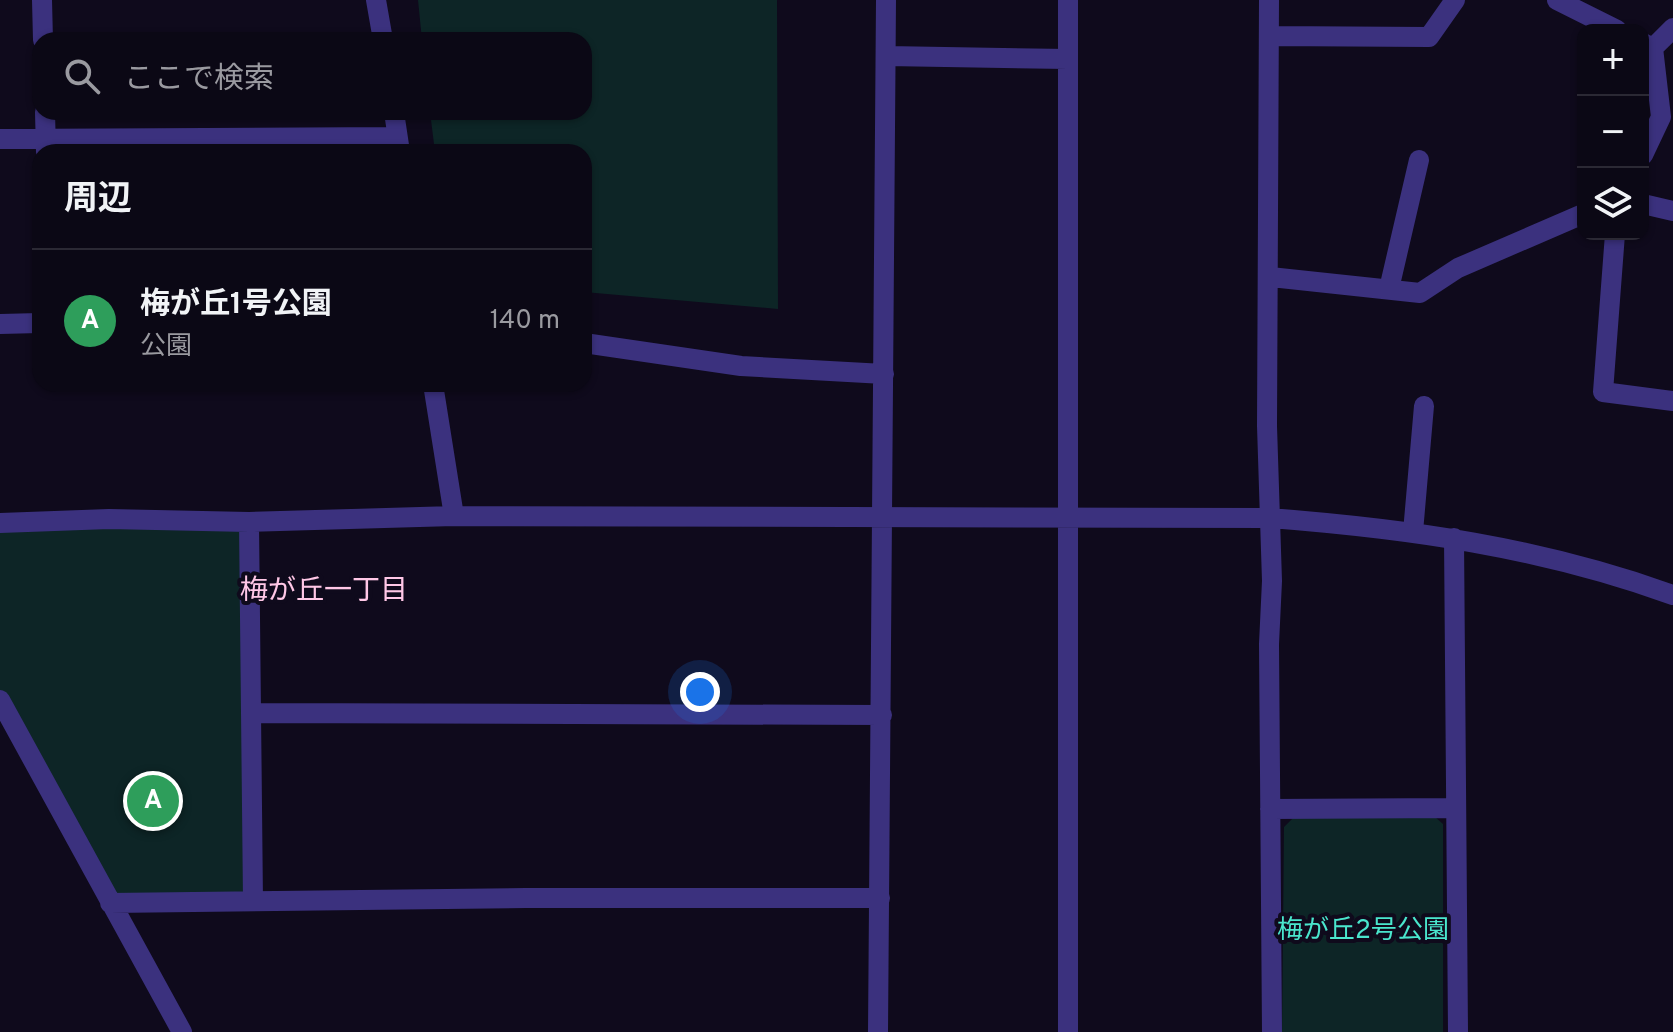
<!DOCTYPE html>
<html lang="ja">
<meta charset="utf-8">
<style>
body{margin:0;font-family:Overpass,"Noto Sans JP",sans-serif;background:#14111e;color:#f1f3f6}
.controls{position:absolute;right:24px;top:24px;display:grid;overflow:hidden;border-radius:16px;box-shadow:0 2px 6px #0004}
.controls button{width:72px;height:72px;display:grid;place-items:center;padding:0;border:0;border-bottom:2px solid #2b2934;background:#0b0815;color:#f1f3f6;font:40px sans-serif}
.you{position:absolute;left:700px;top:692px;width:28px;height:28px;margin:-20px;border:6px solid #fff;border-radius:50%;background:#1a73e8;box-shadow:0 0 0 12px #1a73e833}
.badge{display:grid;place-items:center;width:52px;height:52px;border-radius:50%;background:#00c2f0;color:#fff;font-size:26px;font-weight:700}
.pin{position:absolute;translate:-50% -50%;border:4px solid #fff;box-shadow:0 2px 8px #0006}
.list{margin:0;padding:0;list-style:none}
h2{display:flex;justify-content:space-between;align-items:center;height:104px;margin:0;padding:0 32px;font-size:34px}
h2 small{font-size:26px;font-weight:400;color:#9a9aa0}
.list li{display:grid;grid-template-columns:52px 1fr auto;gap:24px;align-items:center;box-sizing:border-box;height:144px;padding:0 32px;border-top:2px solid #2b2934}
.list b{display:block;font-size:30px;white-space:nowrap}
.list p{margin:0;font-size:26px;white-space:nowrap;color:#9a9aa0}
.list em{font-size:26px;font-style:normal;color:#9a9aa0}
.icon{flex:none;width:44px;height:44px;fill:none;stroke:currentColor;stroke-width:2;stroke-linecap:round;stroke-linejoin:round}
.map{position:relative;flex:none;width:1673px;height:1032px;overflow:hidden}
.search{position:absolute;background:#0b0815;box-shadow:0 2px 6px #0004;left:32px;top:32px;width:560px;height:88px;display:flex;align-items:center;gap:20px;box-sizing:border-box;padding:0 28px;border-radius:24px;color:#9a9aa0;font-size:30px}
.panel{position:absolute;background:#0b0815;box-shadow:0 2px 6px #0004;left:32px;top:144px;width:560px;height:248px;border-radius:24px}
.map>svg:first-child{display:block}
.green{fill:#0d2526}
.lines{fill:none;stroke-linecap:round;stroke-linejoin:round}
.minor{stroke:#3b317e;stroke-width:20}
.labels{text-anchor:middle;stroke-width:8;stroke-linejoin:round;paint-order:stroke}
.park-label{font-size:26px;fill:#4ae6cd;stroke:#0f0a1c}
.neighbourhood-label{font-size:28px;fill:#ffc7e6;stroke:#0f0a1c}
</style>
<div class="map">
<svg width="1673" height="1032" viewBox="0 0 1673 1032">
<rect width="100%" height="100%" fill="#0f0a1c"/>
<path class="green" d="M 418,0 L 777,0 L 778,309 L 584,292 L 584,152 L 435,152 L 430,112 L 584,112 L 584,40 L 422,40 Z
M 249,522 L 253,901 L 110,903 L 0,700 L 0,523 Z
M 1434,816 L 1443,824 L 1443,1032 L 1282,1032 L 1284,827 L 1293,818 Z"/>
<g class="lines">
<path class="minor" d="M 42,0 L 43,40
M 376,0 L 383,40
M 1068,0 L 1068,1032
M 1269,0 L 1267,426 L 1272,581 L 1269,644 L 1272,1032
M 1557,0 L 1617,30
M 1269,36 L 1429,37 L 1455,0
M 1643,43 L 1653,48 L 1673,28
M 887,56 L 1068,59
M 45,112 L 46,152
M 394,112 L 400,152
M 0,139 L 397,137
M 1643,155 L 1661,117 L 1653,48
M 1643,204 L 1673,211
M 1615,234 L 1603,392 L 1673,401
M 1270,277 L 1420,293 L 1458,268 L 1583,214
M 1389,289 L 1419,160
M 0,324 L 40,323
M 584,343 L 741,366 L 884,374
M 433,384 L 454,516
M 249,522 L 253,901
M 0,523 L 109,519 L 249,522 L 454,516 L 1269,518 C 1410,529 1539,547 1673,595
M 1413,532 L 1424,406
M 1454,538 L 1458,1032
M 0,700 L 182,1032
M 251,713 L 882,715
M 1270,809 L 1455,808
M 110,903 L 526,898 L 880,898
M 878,1032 L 886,0"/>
</g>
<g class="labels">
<g class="park-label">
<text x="1363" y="938">梅が丘2号公園</text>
</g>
<g class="neighbourhood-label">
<text x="324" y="599">梅が丘一丁目</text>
</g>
</g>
</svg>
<div class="controls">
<button>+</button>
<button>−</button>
<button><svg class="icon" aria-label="layers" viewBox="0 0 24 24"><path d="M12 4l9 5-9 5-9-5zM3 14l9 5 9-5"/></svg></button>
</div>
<div class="you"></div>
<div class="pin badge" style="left:153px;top:801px;background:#2e9e5b">A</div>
<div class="search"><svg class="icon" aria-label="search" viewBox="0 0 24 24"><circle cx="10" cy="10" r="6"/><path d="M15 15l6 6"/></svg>ここで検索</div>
<section class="panel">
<h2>周辺<small></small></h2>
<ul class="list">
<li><span class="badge" style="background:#2e9e5b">A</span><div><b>梅が丘1号公園</b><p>公園</p></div><em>140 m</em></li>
</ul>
</section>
</div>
